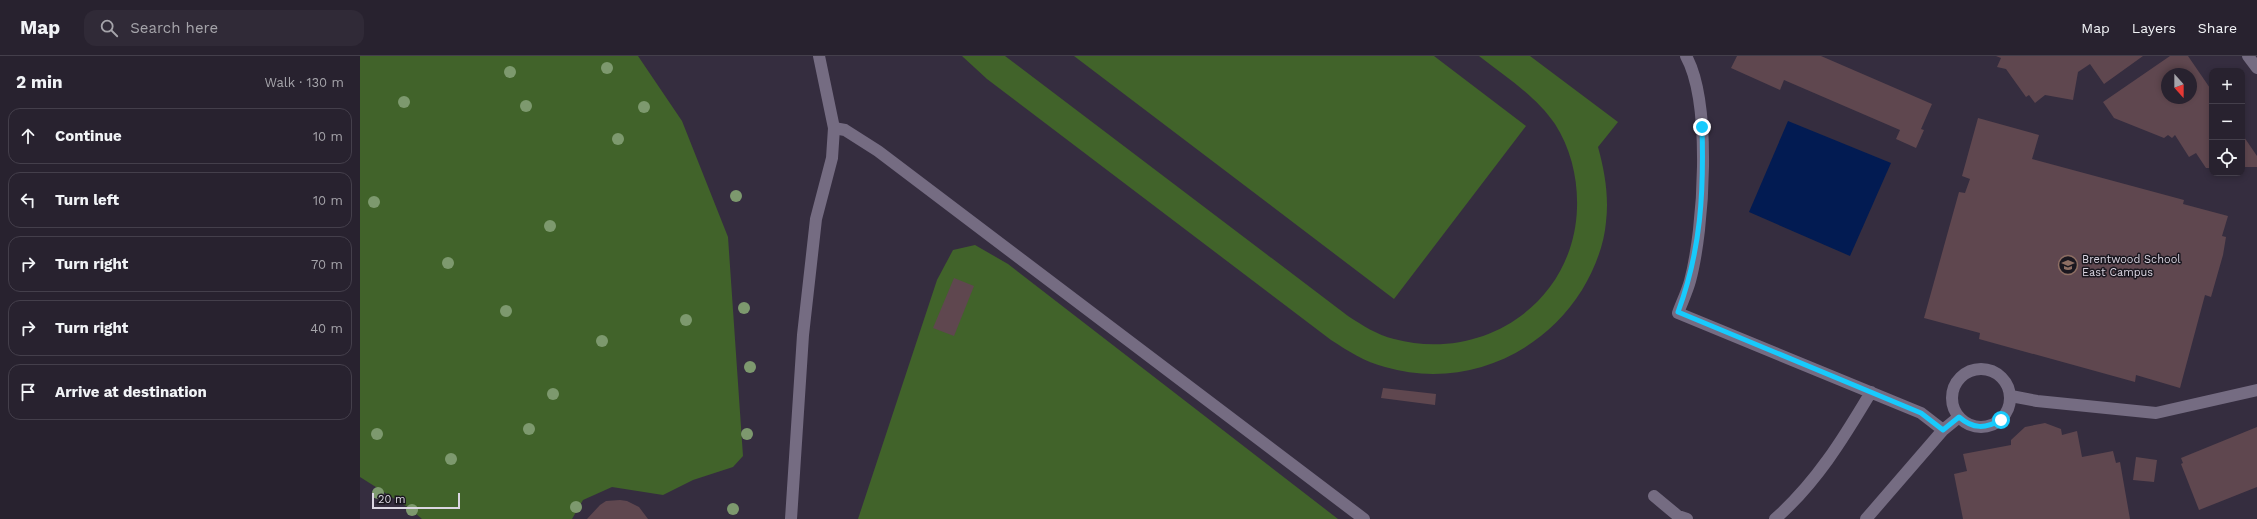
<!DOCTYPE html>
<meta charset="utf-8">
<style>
body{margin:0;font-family:"Work Sans",sans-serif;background:#302a37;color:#f1f3f6}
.controls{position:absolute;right:12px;top:12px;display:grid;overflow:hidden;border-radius:8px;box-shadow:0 2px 6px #0003}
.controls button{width:36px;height:36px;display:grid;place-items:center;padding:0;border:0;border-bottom:1px solid #443f4b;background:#28222f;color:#f1f3f6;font:20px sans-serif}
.compass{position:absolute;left:1801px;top:12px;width:36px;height:36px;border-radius:50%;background:#28222f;box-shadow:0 2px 6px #0003;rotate:159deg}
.scale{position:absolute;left:12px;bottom:10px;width:88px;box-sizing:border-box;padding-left:4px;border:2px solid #dbd6e2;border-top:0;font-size:11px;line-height:14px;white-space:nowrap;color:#dbd6e2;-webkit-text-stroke:3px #1a171f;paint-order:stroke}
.stop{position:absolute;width:12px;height:12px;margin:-9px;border:3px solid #18cafc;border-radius:50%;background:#fff}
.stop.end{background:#18cafc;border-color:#fff;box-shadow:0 1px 4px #0008}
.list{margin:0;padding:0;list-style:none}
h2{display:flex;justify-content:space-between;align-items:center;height:52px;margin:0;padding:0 16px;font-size:17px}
h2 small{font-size:13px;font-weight:400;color:#a5a4aa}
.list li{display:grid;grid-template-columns:26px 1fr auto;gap:12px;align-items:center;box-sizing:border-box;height:56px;margin:0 8px 8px;padding:0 8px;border:1px solid #443f4b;border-radius:12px}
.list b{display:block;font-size:15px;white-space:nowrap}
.list em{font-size:13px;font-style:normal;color:#a5a4aa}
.icon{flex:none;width:22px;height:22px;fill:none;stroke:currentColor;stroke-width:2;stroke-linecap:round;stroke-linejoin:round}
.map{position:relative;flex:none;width:1897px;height:463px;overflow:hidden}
header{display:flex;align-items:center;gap:24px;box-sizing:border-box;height:56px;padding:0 20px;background:#28222f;border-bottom:1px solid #443f4b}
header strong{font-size:19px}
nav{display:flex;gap:22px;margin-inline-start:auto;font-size:14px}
.search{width:280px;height:36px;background:#302a37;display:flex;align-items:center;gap:10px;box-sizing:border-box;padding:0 14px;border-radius:12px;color:#a5a4aa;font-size:15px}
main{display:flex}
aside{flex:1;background:#28222f}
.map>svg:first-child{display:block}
.green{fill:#41632a}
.water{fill:#021b52}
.building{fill:#5f474f;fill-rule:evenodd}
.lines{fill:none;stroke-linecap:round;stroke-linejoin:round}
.lane{stroke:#756c82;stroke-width:12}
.street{stroke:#756c82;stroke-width:12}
.tree{fill:#7d996e}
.route{stroke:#18cafc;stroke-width:5}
.labels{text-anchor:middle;stroke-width:3;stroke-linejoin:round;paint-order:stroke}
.poi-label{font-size:11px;fill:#dbd6e2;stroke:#1a171f;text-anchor:start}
</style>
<header>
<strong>Map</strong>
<div class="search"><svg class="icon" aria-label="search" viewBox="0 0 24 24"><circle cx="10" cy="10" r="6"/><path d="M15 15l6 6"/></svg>Search here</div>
<nav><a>Map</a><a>Layers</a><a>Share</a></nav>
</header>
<main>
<aside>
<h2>2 min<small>Walk · 130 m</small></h2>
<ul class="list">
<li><svg class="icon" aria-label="ahead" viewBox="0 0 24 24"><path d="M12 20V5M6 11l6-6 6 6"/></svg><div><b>Continue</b></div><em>10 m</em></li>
<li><svg class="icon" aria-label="left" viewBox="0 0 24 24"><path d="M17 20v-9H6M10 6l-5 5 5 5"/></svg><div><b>Turn left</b></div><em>10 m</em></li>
<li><svg class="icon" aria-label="right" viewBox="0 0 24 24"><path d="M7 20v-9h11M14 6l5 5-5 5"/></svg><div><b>Turn right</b></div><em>70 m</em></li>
<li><svg class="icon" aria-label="right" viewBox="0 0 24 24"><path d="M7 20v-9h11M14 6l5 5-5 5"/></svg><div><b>Turn right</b></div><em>40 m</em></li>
<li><svg class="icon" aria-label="arrive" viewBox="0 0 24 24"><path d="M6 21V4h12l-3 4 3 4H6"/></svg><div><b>Arrive at destination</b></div></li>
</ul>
</aside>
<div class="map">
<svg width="1897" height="463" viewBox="0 0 1897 463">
<rect width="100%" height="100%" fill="#352d3f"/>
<path class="green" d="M 0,0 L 278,0 L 322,65 L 368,181 L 383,400 L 373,411 L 333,424 L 303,439 L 252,431 L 223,444 L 212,463 L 62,463 L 49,452 L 0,421 Z
M 602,0 L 645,0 L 988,260 C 1002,269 1017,279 1034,283 C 1123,307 1214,247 1217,152 C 1218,123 1211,93 1195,68 C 1176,40 1146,21 1119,0 L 1170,0 L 1258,66 L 1238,91 C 1245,116 1249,141 1246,166 C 1244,190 1234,214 1222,234 C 1180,301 1101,333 1025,311 C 1005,306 988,295 971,284 L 627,23 Z
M 714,0 L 1074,0 L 1166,70 L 1034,243 Z
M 615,189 L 648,208 L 978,463 L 498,463 L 577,224 L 593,194 Z"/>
<path class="water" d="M 1428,65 L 1531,107 L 1490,200 L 1389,156 Z"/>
<path class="building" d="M 1377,0 L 1461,0 L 1572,48 L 1561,73 L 1564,74 L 1556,92 L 1536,83 L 1540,74 L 1424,24 L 1420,34 L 1371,12 Z
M 1636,0 L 1783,0 L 1744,28 L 1730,8 L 1718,16 L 1713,44 L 1685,39 L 1675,47 L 1669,39 L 1666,41 L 1646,13 L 1637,11 L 1641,2 Z
M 1810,0 L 1828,0 L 1852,35 L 1852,112 L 1846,112 L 1836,97 L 1829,101 L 1815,79 L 1812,82 L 1808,79 L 1804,82 L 1754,62 L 1743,46 ZM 1807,18 L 1831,18 L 1831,42 L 1807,42 Z
M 1618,62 L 1679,79 L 1672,103 L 1824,144 L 1823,148 L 1868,160 L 1862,180 L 1866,181 L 1863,199 L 1851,241 L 1845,239 L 1820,332 L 1776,319 L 1775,326 L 1619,283 L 1620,277 L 1564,262 L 1599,136 L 1605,137 L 1610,123 L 1602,120 Z
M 1882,78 L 1897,100 L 1897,111 L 1882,111 Z
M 594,222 L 614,230 L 594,280 L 573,272 Z
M 1023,332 L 1076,338 L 1075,349 L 1021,342 Z
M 1685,367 L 1701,373 L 1702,379 L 1717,375 L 1722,401 L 1753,395 L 1756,407 L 1760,406 L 1770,463 L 1603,463 L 1594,418 L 1607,415 L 1603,398 L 1651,389 L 1651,384 L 1665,371 Z
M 1897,371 L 1897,431 L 1839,454 L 1821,408 L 1823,407 L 1821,402 Z
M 1776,401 L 1797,404 L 1794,426 L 1773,424 Z
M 260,444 L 267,445 L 279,451 L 288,463 L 227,463 L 240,449 L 246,445 Z"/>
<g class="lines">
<path class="lane" d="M 1326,0 C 1352,47 1344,173 1330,225 C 1327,236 1322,246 1318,257 L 1561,357 L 1583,374
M 474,72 L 485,74 L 518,95 L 1004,463
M1592 342a29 29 0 1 1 58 0a29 29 0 1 1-58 0Z
M 1651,340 L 1677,345 L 1796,357 L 1897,334
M 1294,440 L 1318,460 L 1327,463
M 431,463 L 443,279 L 456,163 L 472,102 L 474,72 L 459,0
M 1415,463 C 1456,427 1483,383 1511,336
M 1506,463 L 1583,374 L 1599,361"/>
<path class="street" d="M 1888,0 L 1897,12"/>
</g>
<g class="tree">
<circle cx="247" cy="12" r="6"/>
<circle cx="150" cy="16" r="6"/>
<circle cx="44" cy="46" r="6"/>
<circle cx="166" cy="50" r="6"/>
<circle cx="284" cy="51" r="6"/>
<circle cx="258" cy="83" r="6"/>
<circle cx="376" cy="140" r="6"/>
<circle cx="14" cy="146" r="6"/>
<circle cx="190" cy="170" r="6"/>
<circle cx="88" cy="207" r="6"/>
<circle cx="384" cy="252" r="6"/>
<circle cx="146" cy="255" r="6"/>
<circle cx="326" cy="264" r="6"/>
<circle cx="242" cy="285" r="6"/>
<circle cx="390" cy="311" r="6"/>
<circle cx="193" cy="338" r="6"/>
<circle cx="169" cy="373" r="6"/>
<circle cx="17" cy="378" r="6"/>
<circle cx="387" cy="378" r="6"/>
<circle cx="91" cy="403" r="6"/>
<circle cx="18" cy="437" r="6"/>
<circle cx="216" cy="451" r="6"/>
<circle cx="373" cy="453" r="6"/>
<circle cx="52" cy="454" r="6"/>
</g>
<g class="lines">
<path class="route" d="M 1342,71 C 1344,136 1341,194 1318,256 L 1561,357 L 1583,374 L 1599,361 C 1613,373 1625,373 1641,364"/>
</g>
<defs>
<symbol id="school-ring" viewBox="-11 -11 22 22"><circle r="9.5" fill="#1a171f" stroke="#8d6e63" stroke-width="1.5"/><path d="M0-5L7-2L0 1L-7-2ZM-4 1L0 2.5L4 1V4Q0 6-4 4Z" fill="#8d6e63"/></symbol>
</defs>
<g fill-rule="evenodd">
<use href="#school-ring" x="1697" y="198" width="22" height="22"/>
</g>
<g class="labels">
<g class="poi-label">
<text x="1722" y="207">Brentwood School<tspan x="1722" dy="13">East Campus</tspan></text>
</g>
</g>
</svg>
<div class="controls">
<button>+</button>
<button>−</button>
<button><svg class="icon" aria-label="locate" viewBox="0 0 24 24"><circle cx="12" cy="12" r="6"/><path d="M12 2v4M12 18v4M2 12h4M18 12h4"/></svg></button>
</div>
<svg class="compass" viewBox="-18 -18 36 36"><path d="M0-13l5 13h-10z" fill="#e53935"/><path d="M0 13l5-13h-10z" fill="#a5a4aa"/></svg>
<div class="scale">20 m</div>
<div class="stop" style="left:1641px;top:364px"></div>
<div class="stop end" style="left:1342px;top:71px"></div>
</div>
</main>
